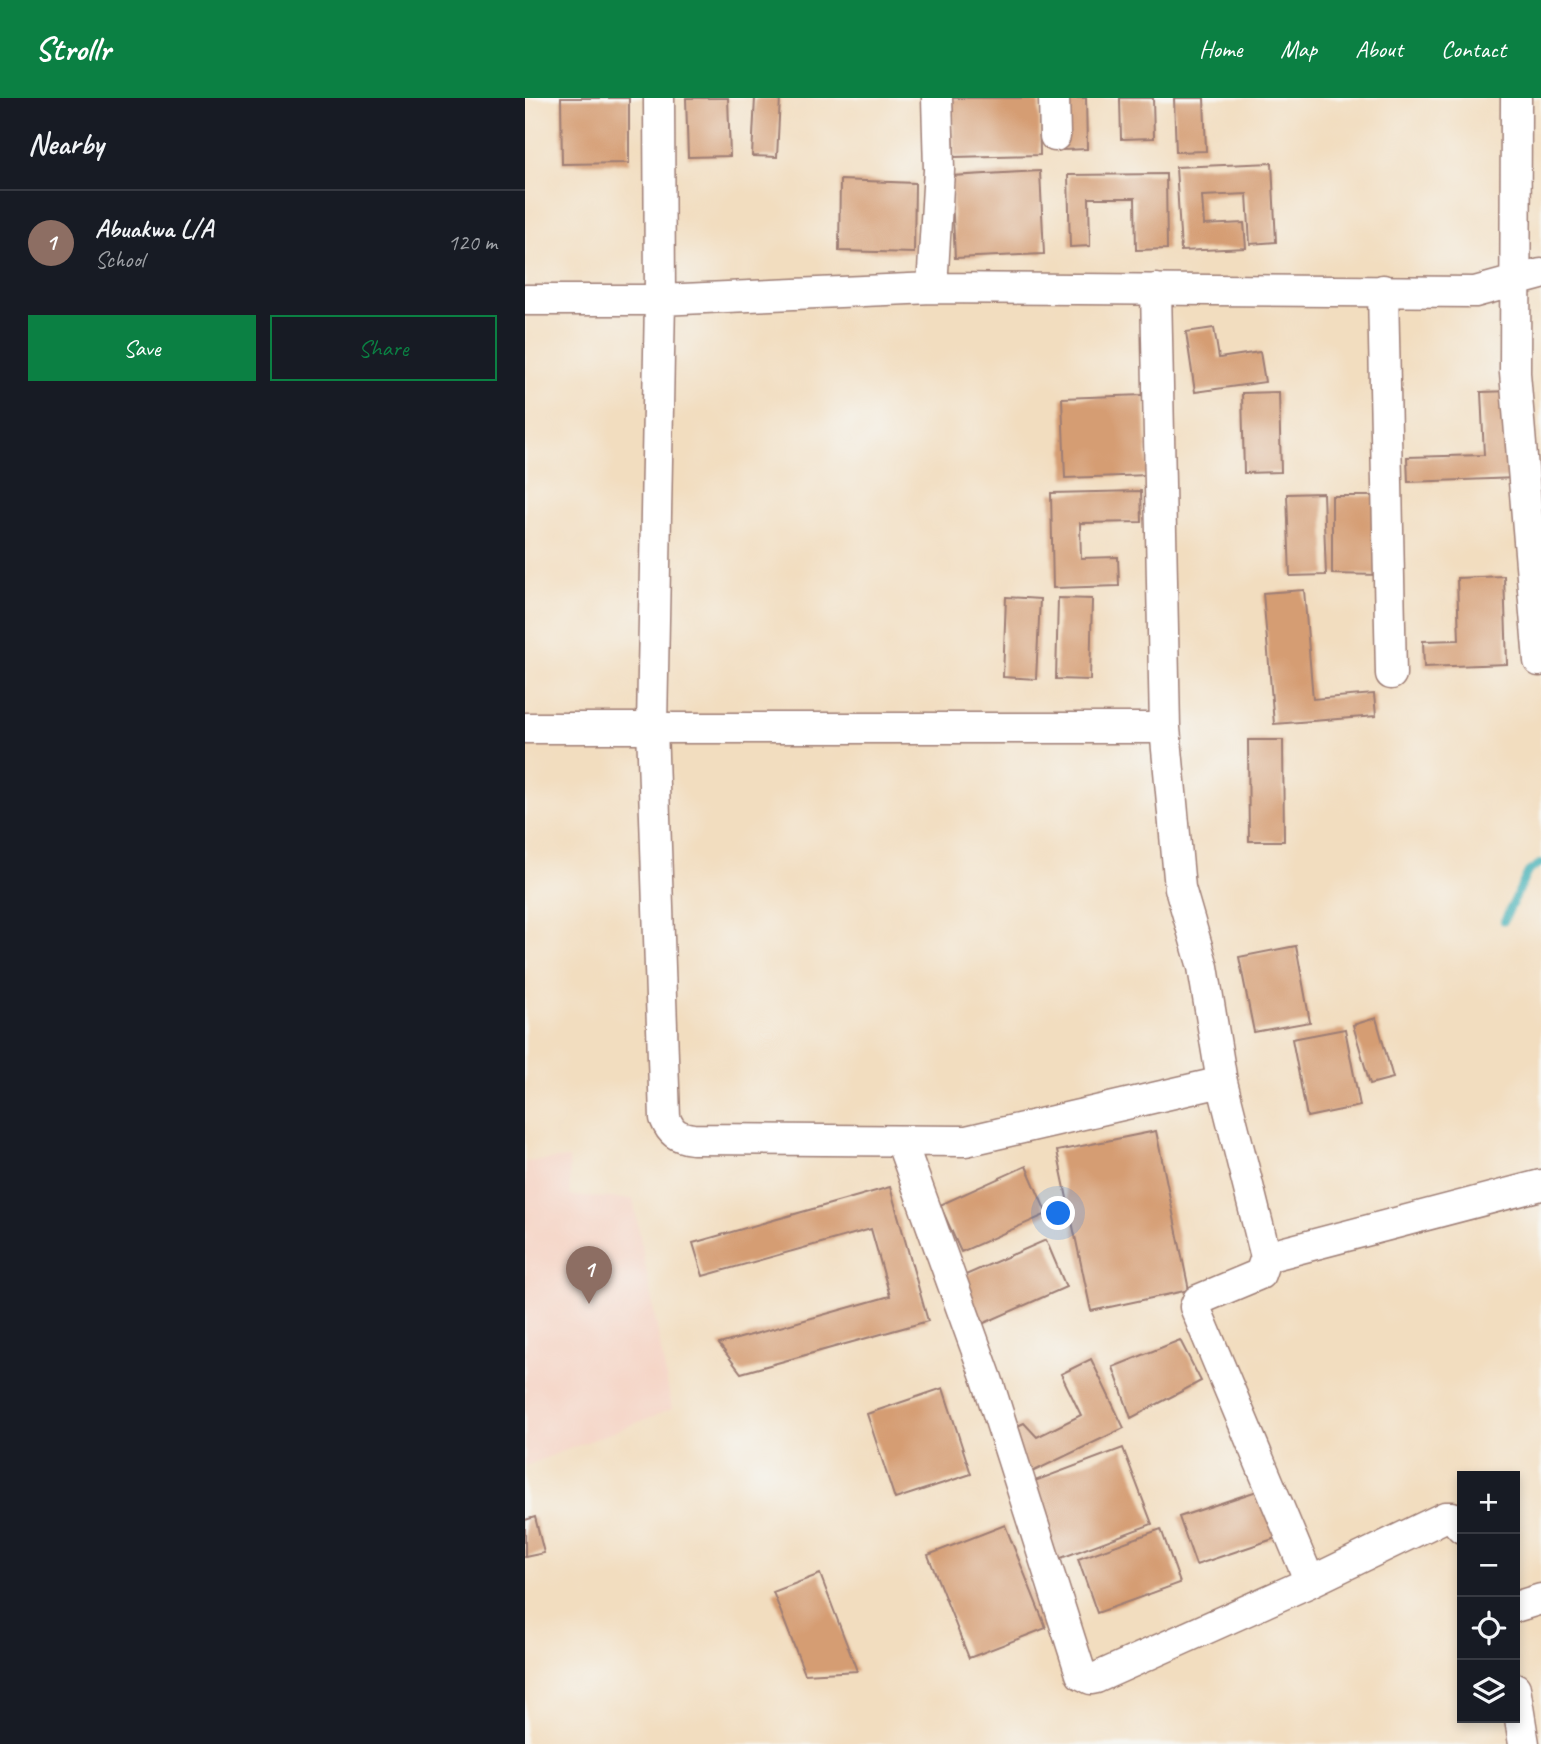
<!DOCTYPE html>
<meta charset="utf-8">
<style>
body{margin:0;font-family:Caveat,sans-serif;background:#20242c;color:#f1f3f6}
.controls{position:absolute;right:21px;bottom:21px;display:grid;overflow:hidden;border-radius:0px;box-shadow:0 4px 10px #0003}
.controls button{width:63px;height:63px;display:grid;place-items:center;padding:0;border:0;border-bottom:2px solid #363941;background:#171b24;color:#f1f3f6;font:35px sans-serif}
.you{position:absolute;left:534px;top:1116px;width:24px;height:24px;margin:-18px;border:5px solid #fff;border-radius:50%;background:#1a73e8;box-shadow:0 0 0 10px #1a73e833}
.badge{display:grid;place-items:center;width:46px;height:46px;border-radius:50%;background:#0b8043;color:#fff;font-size:23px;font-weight:700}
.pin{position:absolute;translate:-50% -58px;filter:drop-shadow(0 2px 4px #0008)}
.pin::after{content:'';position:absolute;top:37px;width:24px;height:21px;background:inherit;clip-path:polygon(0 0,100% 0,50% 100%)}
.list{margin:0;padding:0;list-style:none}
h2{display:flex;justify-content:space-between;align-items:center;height:91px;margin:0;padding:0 28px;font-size:30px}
h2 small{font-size:23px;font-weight:400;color:#9ea1a6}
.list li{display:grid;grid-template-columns:46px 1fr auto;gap:21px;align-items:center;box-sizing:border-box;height:105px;padding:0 28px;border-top:2px solid #363941}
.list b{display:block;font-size:26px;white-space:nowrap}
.list p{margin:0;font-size:23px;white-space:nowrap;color:#9ea1a6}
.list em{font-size:23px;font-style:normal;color:#9ea1a6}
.actions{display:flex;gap:14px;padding:21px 28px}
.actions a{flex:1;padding:16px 0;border:2px solid #0b8043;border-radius:0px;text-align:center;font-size:24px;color:#0b8043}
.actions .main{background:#0b8043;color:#fff}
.icon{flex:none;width:38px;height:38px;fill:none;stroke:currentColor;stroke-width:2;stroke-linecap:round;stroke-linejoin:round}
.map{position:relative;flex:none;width:1016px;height:1646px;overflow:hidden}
header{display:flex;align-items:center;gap:42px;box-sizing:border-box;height:98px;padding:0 35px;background:#0b8043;color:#fff}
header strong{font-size:33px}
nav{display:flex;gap:38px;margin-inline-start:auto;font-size:24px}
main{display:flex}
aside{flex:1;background:#171b24}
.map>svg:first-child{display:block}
.built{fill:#f5d2c2}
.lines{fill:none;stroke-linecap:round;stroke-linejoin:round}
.stream{stroke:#3badb4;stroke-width:8}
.building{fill:#d59d73}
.minor-casing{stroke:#9e7e75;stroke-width:33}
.minor{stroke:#fff;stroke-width:30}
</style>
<header>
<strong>Strollr</strong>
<nav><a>Home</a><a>Map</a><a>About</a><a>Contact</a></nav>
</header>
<main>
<aside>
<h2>Nearby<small></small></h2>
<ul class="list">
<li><span class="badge" style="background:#8d6e63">1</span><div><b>Abuakwa L/A</b><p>School</p></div><em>120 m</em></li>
</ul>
<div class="actions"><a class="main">Save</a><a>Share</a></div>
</aside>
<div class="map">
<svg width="1016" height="1646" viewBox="0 0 1016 1646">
<rect width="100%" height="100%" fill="#f6f6f2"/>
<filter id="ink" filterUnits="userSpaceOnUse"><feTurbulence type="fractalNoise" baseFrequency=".0143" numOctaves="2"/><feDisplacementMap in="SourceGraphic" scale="14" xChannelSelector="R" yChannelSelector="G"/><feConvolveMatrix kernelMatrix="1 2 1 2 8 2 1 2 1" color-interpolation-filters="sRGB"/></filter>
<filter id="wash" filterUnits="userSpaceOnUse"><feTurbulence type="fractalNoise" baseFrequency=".00686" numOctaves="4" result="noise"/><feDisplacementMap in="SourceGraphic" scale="28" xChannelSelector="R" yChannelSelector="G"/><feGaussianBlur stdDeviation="1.57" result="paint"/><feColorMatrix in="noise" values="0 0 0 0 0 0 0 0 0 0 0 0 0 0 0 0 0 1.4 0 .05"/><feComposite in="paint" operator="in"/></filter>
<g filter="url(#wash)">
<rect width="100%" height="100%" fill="#f2ddbf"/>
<path class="built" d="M 44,1060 L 45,1098 L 108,1101 L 147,1311 L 0,1368 L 0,1064 Z"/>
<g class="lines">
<path class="stream" d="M 979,823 L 1003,774 L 1016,765"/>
</g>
<g id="blocks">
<path class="building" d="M 36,0 L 104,0 L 104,65 L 37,66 Z
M 161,0 L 203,0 L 205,58 L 163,59 Z
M 230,0 L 255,0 L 252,59 L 227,58 Z
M 427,0 L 514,0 L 515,57 L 429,59 Z
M 537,0 L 561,0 L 562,51 L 538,52 Z
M 595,0 L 628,0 L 629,40 L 596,41 Z
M 649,0 L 679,0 L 681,53 L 651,54 Z
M 747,65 L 751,144 L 725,146 L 722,96 L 677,98 L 679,127 L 719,125 L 721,150 L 656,153 L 651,69 Z
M 515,73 L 519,156 L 430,160 L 426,78 Z
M 641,76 L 642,151 L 611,152 L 610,100 L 564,100 L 565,148 L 545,149 L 543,77 Z
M 315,82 L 390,85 L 389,155 L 314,153 Z
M 689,230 L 694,260 L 735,254 L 740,284 L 670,294 L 661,234 Z
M 989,293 L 992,380 L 883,384 L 882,359 L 959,357 L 956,294 Z
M 754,294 L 756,374 L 719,375 L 717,295 Z
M 619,297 L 623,377 L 540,380 L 537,300 Z
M 616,393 L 617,424 L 555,425 L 556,460 L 593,459 L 594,488 L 528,490 L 526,395 Z
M 798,395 L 801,477 L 765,478 L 762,396 Z
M 807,398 L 855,398 L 855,477 L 807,476 Z
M 979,478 L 982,566 L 899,569 L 898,543 L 934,542 L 932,480 Z
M 779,492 L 788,601 L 849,596 L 851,618 L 749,626 L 738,495 Z
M 481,499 L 515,501 L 511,581 L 478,579 Z
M 533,500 L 567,501 L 565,582 L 531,581 Z
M 723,642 L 758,642 L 759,743 L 724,743 Z
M 771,848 L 785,924 L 729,934 L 714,859 Z
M 851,920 L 868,980 L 845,986 L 828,927 Z
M 820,931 L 835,1008 L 782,1019 L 767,941 Z
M 631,1033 L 664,1192 L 566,1213 L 532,1053 Z
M 501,1068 L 522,1116 L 436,1154 L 415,1107 Z
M 365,1089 L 403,1223 L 216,1275 L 194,1246 L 365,1198 L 346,1131 L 178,1178 L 168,1145 Z
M 521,1142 L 541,1189 L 457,1226 L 436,1179 Z
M 655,1242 L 676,1283 L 606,1320 L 588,1269 Z
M 566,1261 L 599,1330 L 505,1375 L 484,1332 L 499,1325 L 512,1339 L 556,1317 L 536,1276 Z
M 418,1290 L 446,1376 L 370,1401 L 342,1316 Z
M 598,1350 L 627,1426 L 528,1463 L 499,1387 Z
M 735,1392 L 751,1440 L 671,1467 L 654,1419 Z
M 10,1419 L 19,1455 L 0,1459 L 0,1422 Z
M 480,1427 L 521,1530 L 444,1560 L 403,1457 Z
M 636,1431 L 655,1485 L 572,1515 L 553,1461 Z
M 295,1476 L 332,1573 L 280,1576 L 248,1494 Z"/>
</g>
</g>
<g filter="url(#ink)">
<use href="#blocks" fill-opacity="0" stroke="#9e7e75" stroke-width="2"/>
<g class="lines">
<defs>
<path id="minor" d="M 134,0 L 135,202 L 127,628 L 140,1020 C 146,1035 152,1039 168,1041 L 441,1043 L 697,984
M 529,0 L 530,38
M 991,0 L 990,275 L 1014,563
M 407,190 L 414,72 L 412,0
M 631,191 L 640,630 L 655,790 L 678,869 L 697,984 L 741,1159 L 735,1176 L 673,1202 L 670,1209 L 785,1484
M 858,192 L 866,576
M 0,202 L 135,202 L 407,190 L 950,194 L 1016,176
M 0,630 L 640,630
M 376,1043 L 462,1281 L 556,1576 L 566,1581 L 571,1580 L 785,1484 L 920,1419 L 927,1419 L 937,1430
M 741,1159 L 1016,1087
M 990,1509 L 1016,1501
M 990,1590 L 999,1646"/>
</defs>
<use href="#minor" class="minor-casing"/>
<use href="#minor" class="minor"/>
</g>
</g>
</svg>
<div class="controls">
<button>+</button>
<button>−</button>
<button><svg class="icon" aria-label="locate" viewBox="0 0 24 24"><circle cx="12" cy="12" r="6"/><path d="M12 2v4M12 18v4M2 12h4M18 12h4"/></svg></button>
<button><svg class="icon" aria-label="layers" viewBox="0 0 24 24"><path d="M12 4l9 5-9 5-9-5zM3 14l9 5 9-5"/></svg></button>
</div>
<div class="you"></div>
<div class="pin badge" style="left:64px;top:1206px;background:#8d6e63">1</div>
</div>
</main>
